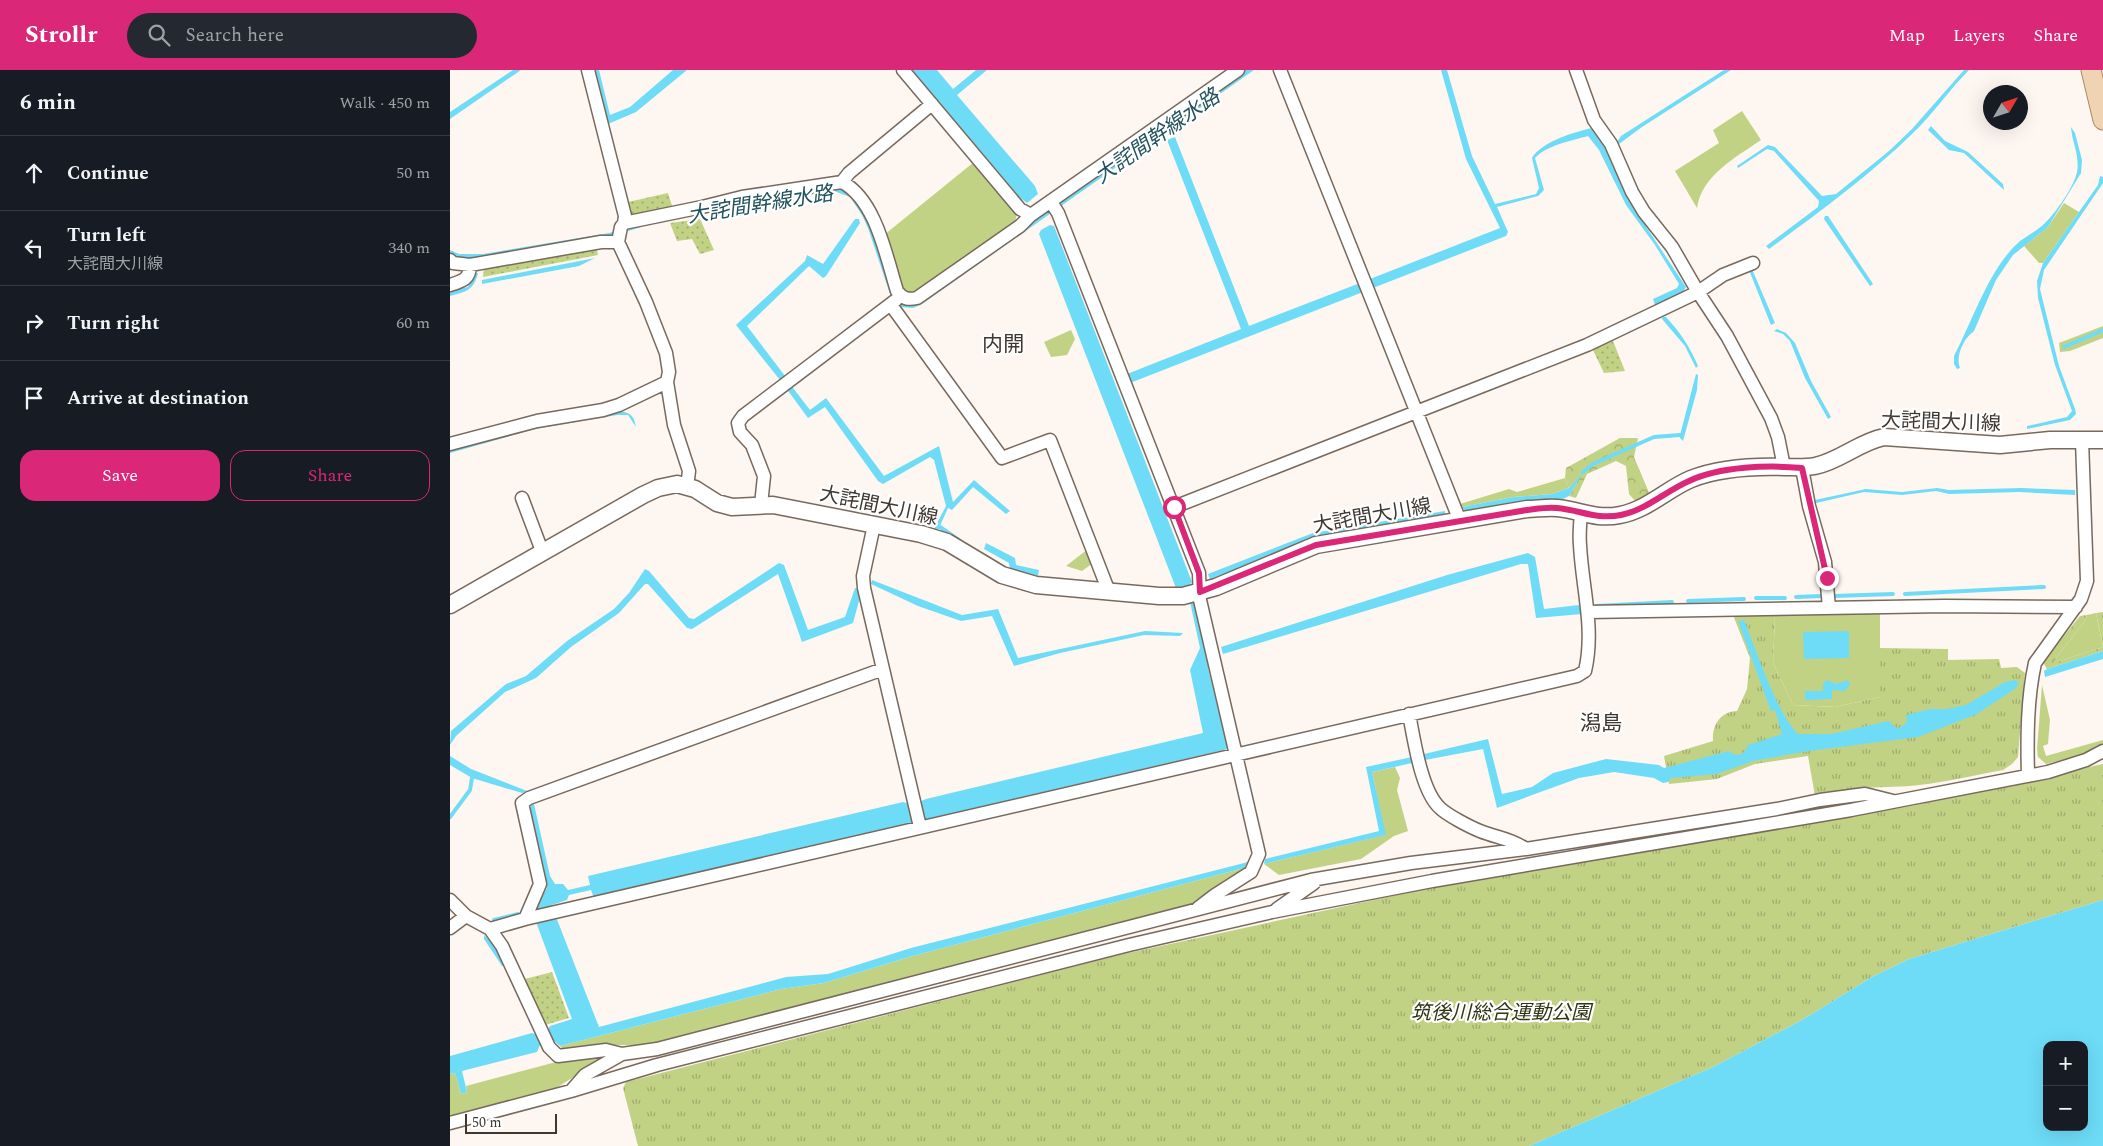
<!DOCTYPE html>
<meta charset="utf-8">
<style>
body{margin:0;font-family:Spectral,"Noto Sans JP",serif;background:#242831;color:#f1f3f6}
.controls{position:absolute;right:15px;bottom:15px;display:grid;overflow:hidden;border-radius:10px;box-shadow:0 5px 20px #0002}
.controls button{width:45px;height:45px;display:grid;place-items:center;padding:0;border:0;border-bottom:1px solid #363941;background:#171b24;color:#f1f3f6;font:25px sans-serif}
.compass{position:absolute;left:1533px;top:15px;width:45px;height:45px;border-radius:50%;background:#171b24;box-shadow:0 5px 20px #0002;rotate:51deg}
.scale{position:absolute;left:15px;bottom:12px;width:92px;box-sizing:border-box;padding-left:5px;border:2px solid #3e3732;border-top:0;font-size:14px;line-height:18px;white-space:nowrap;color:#3e3732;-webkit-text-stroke:4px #fff;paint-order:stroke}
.stop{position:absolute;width:15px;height:15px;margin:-11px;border:4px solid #db2777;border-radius:50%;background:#fff}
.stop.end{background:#db2777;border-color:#fff;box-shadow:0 1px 5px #0008}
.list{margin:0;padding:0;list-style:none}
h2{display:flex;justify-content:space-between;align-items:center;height:65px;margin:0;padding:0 20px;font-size:21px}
h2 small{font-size:16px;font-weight:400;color:#9ea1a6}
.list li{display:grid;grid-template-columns:32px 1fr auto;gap:15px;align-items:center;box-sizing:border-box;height:75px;padding:0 20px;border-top:1px solid #363941}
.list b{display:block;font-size:19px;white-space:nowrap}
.list p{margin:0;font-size:16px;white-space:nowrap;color:#9ea1a6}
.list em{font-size:16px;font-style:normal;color:#9ea1a6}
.actions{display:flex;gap:10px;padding:15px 20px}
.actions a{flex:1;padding:11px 0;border:1px solid #db2777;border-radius:15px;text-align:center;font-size:18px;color:#db2777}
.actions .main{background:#db2777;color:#fff}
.icon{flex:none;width:28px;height:28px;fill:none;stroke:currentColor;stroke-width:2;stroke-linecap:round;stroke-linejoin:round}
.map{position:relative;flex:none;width:1653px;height:1076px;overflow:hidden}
header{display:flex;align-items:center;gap:30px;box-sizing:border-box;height:70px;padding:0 25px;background:#db2777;color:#fff}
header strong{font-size:24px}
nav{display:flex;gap:28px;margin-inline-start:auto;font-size:18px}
.search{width:350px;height:45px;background:#242831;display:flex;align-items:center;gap:12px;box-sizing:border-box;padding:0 18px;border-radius:28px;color:#9ea1a6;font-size:19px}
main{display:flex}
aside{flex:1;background:#171b24}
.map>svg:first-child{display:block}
.grass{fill:#c2d284}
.forest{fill:url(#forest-crowns)}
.park{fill:url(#park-tufts)}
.garden{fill:url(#garden-dots)}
.water{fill:#6edcf7;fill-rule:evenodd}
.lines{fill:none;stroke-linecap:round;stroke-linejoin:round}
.stream{stroke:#6edcf7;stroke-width:4}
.minor-casing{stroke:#78695d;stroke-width:15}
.secondary-casing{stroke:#78695d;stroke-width:19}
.primary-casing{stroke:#aa8a63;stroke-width:21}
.minor{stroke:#fff;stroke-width:12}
.secondary{stroke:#fff;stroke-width:16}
.primary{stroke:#efd3b2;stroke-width:19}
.route{stroke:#db2777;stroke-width:6}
.labels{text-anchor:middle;stroke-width:4.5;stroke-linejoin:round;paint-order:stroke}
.street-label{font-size:20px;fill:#3e3732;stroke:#fff}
.park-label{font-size:20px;font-style:italic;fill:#2f3512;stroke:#fff}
.water-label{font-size:21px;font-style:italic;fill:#22525d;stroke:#fff}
.neighbourhood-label{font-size:21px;fill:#3e3732;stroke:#fff}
</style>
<header>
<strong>Strollr</strong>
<div class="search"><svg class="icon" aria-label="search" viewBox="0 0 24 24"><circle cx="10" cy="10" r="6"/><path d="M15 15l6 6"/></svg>Search here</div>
<nav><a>Map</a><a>Layers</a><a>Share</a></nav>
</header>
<main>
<aside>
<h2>6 min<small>Walk · 450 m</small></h2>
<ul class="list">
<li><svg class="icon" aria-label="ahead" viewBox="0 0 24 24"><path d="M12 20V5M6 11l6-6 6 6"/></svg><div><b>Continue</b></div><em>50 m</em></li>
<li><svg class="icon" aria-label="left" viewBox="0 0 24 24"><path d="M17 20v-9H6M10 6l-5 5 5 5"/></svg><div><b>Turn left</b><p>大詫間大川線</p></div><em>340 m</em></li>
<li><svg class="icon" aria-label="right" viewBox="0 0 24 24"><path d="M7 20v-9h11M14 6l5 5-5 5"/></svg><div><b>Turn right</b></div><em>60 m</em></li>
<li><svg class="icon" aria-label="arrive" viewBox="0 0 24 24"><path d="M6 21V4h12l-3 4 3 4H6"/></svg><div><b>Arrive at destination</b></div></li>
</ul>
<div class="actions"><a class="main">Save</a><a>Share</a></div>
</aside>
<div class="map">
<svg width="1653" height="1076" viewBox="0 0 1653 1076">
<defs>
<pattern id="forest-crowns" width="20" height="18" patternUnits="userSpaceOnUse" patternTransform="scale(1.25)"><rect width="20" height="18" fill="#c2d284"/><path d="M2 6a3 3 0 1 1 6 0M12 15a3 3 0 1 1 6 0" fill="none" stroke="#9fab6d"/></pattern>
<pattern id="park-tufts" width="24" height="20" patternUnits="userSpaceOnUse" patternTransform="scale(1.25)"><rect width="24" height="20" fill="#c2d284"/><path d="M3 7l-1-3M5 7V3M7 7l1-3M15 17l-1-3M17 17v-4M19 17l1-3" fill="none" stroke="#9fab6d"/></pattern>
<pattern id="garden-dots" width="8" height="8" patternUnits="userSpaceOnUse" patternTransform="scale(1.25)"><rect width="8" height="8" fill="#c2d284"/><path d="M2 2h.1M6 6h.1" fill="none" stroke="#9fab6d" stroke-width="1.8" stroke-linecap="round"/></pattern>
</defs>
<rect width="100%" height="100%" fill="#fef6f1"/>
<path class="grass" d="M 1292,41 L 1311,70 C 1285,88 1252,105 1247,138 L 1225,101 L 1269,73 L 1263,60 Z
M 524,92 L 567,143 L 565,153 L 465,223 L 457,225 L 451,218 L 434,165 Z
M 1614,133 L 1629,142 L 1593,193 L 1589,193 L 1574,176 L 1598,157 Z
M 1653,256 L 1653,268 L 1620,281 L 1610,282 L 1609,273 Z
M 621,260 L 625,269 L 617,285 L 601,287 L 594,272 Z
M 1115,408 L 1119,418 L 1102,424 L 1063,427 L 1012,437 L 1010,434 L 1059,419 L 1067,422 Z
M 638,479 L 643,493 L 632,501 L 616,496 Z
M 1430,543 L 1430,627 L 1385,637 L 1343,635 L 1323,593 L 1325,546 Z
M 1646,543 L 1653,577 L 1610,591 L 1605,589 L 1635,551 L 1637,545 Z
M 1592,615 L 1600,650 L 1598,674 L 1593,676 L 1596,686 L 1653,670 L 1653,675 L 1633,685 L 1596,694 L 1588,687 L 1587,679 Z
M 945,697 L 950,708 L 947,720 L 958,761 L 944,766 L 911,789 L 829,805 L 814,794 L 935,765 L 922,702 Z
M 794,798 L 742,836 L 203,975 L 154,975 L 115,982 L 110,976 L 331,919 L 374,913 L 459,887 Z
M 157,986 L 106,1018 L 0,1047 L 0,1004 L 5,1003 L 11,1024 L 17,1022 L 16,1016 L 106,992 Z"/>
<path class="forest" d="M 1170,368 L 1188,368 L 1184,387 L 1200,425 L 1188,434 L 1179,424 L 1176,396 L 1166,391 L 1137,404 L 1126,428 L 1119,426 L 1131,405 L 1119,418 L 1115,408 L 1116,398 Z
M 1653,542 L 1653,576 L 1646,543 Z
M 1637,545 L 1635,551 L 1605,589 L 1610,591 L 1653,577 L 1653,581 L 1597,599 L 1594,594 L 1595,589 L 1630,546 Z"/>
<path class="park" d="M 1283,545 L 1325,546 L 1323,593 L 1343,635 L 1385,637 L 1430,627 L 1430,578 L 1498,579 L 1498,590 L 1549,589 L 1551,598 L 1567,597 L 1575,603 L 1568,687 L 1562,694 L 1553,700 C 1525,705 1497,712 1469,715 C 1435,719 1399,715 1365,726 L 1358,686 L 1305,694 L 1267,709 L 1219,714 L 1214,686 L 1263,671 C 1262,655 1270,642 1287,641 L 1297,619 L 1300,588 Z
M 1653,694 L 1653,830 L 1459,889 L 1422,907 L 1352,950 L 1263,997 L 1079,1076 L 188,1076 L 173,1018 L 176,1012 L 669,885 L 979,818 L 1462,736 Z"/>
<path class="garden" d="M 218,123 L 223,139 L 182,147 L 178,132 Z
M 250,149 L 264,180 L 250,184 L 242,169 L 227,171 L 220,153 Z
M 146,176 L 148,185 L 33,207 L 34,198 Z
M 1163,271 L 1175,301 L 1154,303 L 1142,278 Z
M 102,902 L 119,948 L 95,955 L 75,909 Z"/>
<path class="water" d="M 63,0 L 71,0 L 0,49 L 0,42 Z
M 143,0 L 149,0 L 160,45 L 180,37 L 223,0 L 237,0 L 186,42 L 158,54 Z
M 462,0 L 487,0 L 503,19 L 526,0 L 537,0 L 507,25 L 585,116 L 588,124 L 577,133 L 569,127 Z
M 795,0 L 804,0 L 472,234 L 463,238 L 451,237 L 441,227 L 418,158 L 412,145 L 400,127 L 384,121 L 290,136 L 197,155 L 160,167 L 31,188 L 8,188 L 0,184 L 0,180 L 9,184 L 33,184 L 159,163 L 195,152 L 289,132 L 384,116 L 401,122 L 422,155 L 441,217 L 471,231 Z
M 991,0 L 997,0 L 1022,86 L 1045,134 L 1086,124 L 1089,118 L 1082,88 C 1091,72 1124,62 1142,58 L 1153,71 L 1172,115 L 1191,149 L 1236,217 L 1233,222 L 1205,235 L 1203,229 L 1227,218 L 1229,214 L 1205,175 L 1176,135 L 1149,80 L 1138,66 C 1121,71 1097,75 1085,88 L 1094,120 L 1088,126 L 1047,137 L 1058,162 L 1056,166 L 923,218 L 920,209 L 1050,158 L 1016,89 Z
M 1274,0 L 1281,0 L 1192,57 L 1169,74 L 1167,72 L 1171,66 Z
M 1514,0 L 1519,0 C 1499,20 1483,44 1463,63 C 1419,106 1368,143 1319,179 L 1316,176 L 1368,137 L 1369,131 L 1324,81 L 1317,79 L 1288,98 L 1287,96 L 1318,75 L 1325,77 L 1372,126 L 1386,124 L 1439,81 L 1462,59 Z
M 1481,56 L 1495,71 L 1518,82 L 1553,114 L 1554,120 L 1514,83 L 1499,80 L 1478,60 Z
M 1621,57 L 1625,63 L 1632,90 L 1631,103 L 1598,157 L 1563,185 L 1546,210 L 1524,261 C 1514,268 1505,286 1510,298 L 1507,299 L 1504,294 L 1504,286 C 1523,250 1539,198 1570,171 C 1578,165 1588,160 1595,153 C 1605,144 1625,115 1627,102 C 1630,86 1622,72 1621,57 Z
M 725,67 L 799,256 L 910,213 L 913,222 L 680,313 L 677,304 L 791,259 L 717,70 Z
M 1650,106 L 1653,107 L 1653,113 L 1594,200 L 1590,219 L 1609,296 L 1625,339 L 1626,344 L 1620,350 L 1577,359 L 1577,356 L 1617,347 L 1622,341 L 1605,295 L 1588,228 L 1587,211 L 1593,193 L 1648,115 Z
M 1375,146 L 1378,146 L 1423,214 L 1420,216 L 1374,149 Z
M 405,149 L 409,149 L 410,153 L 376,206 L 373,208 L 359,196 L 297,256 L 335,306 L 330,310 L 286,255 L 355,191 L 357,185 L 373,194 Z
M 600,155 L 604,156 L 742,512 L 738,516 L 726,518 L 589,164 L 591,160 Z
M 145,188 L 129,196 L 32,214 L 32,210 Z
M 1302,199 L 1325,253 L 1321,255 L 1299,200 Z
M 24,203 L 28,203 C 24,220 16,222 0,226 L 0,221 L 18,217 Z
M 1213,247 L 1216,247 C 1230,262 1240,277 1248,296 L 1246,298 L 1235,276 L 1212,249 Z
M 1327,259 L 1336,263 L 1345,273 L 1361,311 L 1381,347 L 1378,349 L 1355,308 L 1340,271 L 1333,264 L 1324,261 Z
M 1246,304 L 1248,305 L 1247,320 L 1233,371 L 1230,368 L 1230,365 Z
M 340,314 L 360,340 L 376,328 L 434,406 L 489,376 L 503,432 L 524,410 L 560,441 L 556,444 L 523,417 L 502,440 L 498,438 L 488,460 L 484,459 L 496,436 L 484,390 L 480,387 L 433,414 L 428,411 L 375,337 L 358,348 L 336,318 Z
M 171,341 C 182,344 184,346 186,357 L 178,345 L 167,345 L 85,359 L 0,383 L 0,380 L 86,356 Z
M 1133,402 L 1119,426 L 1113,429 L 1079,431 L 1016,442 L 1012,437 L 1063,427 L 1102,424 L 1119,418 Z
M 1487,418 L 1499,420 L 1571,418 L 1625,420 L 1625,425 L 1569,422 L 1499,424 L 1486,421 L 1452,425 L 1414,422 L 1366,433 L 1365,430 L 1416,419 L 1452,422 Z
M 995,441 L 995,447 L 869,468 L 760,509 L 758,504 L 863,463 Z
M 536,473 L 565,488 L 566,495 L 589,500 L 588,506 L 560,500 L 559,493 L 534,479 Z
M 1078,483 L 1085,487 L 1094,539 L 1129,535 L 1132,544 L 1086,548 L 1078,494 L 1071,494 L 773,584 L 771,577 L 997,505 Z
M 329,493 L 334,495 L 358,560 L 395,547 L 405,518 L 409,519 L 409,531 L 403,553 L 352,572 L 328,504 L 242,559 L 237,558 L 198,514 L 195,514 L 169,543 L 121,577 L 86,608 L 55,622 L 6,666 L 0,675 L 1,661 L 56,614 L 76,606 L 117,571 L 164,539 L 179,523 L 195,499 L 199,501 L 239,548 L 244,549 Z
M 422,510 L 512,545 L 548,539 L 568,588 L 695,561 L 733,563 L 730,566 L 694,565 L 610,583 L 564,596 L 542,546 L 511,551 L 468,536 L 421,514 Z
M 746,531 L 759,584 L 758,598 L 778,679 L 144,828 L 141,820 L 119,825 L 117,830 L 102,835 L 100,838 L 106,847 L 149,957 L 336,907 L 378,904 L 461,878 L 798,792 L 794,798 L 459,887 L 374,913 L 331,919 L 110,976 L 104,971 L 90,975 L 87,982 L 12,1001 L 17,1022 L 11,1024 L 5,1003 L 0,1004 L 0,986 L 82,963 L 87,965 L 97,961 L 100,956 L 122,949 L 86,852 L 90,850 L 86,837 L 97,818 L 79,736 L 84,734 L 100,806 L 105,814 L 113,814 L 118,820 L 140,815 L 138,806 L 453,732 C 462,735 468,733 476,729 L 753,663 L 740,600 L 750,578 L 740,532 Z
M 1294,550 C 1305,577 1328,646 1348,664 L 1381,664 L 1439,651 L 1443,656 L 1448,658 L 1454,655 L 1457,651 L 1456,645 L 1480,639 L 1496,639 L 1516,635 L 1555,612 L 1566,610 L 1569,613 L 1566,618 L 1527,644 L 1468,667 L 1359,681 L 1303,691 L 1267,704 L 1221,708 L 1218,712 L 1213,713 L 1204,708 L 1164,702 L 1129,708 L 1047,738 L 1033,679 L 975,690 L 974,684 L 1038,669 L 1052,724 L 1082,717 L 1103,703 L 1156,689 L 1209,695 L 1214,698 L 1279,681 C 1288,688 1294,685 1298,675 L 1332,664 L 1325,640 L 1321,641 L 1288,551 Z
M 1399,561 L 1399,588 L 1354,589 L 1353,562 Z
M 1653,581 L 1653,589 L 1595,607 L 1594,601 L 1597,599 Z
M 1377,610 L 1386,614 L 1398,610 L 1400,615 L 1395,621 L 1382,620 L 1382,629 L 1355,630 L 1355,621 L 1373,621 L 1373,614 Z
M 0,686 L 21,699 L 77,721 L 72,723 L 22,708 L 0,695 Z
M 962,687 L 962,693 L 922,702 L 936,765 L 814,794 L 815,789 L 929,761 L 916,697 Z
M 1653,830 L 1653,1076 L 1079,1076 L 1263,997 L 1352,950 L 1422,907 L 1459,889 ZM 1597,975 L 1634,975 L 1634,1057 L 1597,1057 Z
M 34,865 L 46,876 L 55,894 L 52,896 L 34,869 Z"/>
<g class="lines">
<path class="stream" d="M 1614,277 L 1653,260
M 1133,402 L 1143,394 L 1204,367 L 1230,365
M 490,457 L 510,471
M 1455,524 L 1594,517
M 1384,526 L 1443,524
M 1346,527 L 1372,526
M 1306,528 L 1335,528
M 1238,531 L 1294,529
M 1147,536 L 1222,532
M 0,747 L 20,720 L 22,708
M 44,850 L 68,844"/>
<defs>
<path id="minor" d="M 138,0 L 175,146 L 174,153
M 453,0 L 570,139 L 581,145
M 830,0 L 1010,451
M 1126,0 L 1144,50 L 1161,74 L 1182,122 L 1194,142 L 1222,177 L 1248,222 L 1277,266 L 1321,348 L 1328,367 L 1334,397
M 392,112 L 399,103 L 482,34
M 601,132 L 608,143 L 749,503 L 750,530 L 809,784 L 801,802 L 765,825 L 748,838
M 168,172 L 196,232 L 216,283 L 219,302 L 217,312 L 224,355 L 239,401 L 237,417
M 0,190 L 3,193 L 20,195 L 151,172 L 168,172 L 171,157 L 174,153 L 252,137 L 292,127 L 392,112 C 426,130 436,186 447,221 C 453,229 458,230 467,228 L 570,156 L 581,145 L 788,0
M 0,215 C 13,211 20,209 20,195
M 441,235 L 552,388 L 600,370 L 659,522
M 0,374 L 87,351 L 153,340 L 169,335 L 217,312
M 1352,398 L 1359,436 L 1375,492 L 1379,538
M 72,428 L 92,481
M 311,435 L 314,406 L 302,375 L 290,362 L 288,353 L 293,346 L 446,230
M 724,437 L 1137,275 L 1248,222 L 1273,205 L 1303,193
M 424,455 L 413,506 L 414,518 L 470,757
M 1138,542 L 1495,536 L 1626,537
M 959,644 C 964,669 971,721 990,738 C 997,745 1020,757 1030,761 C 1047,768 1060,768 1076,779
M 1578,706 C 1577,669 1577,629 1585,593 L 1631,529 L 1637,511 L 1632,370
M 0,830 L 16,846 L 40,859 L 52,876 L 99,977 L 108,986 L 156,980 L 172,984 L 135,1005 L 121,1021
M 827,839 L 864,813
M 75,849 L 90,814 L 72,733 L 79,728 L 433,599
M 0,858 L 16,846
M 40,859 L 75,849 L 1127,606 L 1135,601 C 1145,559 1132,517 1130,475 C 1129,465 1130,454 1131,444
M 172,984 L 207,979 L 861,810 L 961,793 L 1076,779 L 1327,739 L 1370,730 L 1415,724 L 1443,731
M 0,1053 L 121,1021 L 207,995 L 679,875 L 822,842 L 982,811 L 1401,740 L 1598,702 L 1636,690 L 1653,681"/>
<path id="secondary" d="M 0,535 L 193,425 L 208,418 L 227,414 L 245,419 L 267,433 L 282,437 L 323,435 L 471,464 L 497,472 L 552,505 L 586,515 L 709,526 L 733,526 L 766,517 L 866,475 L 1077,439 C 1086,439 1097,437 1107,438 C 1130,440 1145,450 1170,445 C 1197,440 1217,419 1241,409 C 1269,398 1305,396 1335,397 C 1345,397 1354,398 1365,396 C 1390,391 1409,372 1434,367 L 1550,375 L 1600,370 L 1653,370"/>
<path id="primary" d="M 1641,0 L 1653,50"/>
</defs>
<use href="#minor" class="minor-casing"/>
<use href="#secondary" class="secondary-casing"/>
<use href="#primary" class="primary-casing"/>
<use href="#minor" class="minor"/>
<use href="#secondary" class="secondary"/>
<use href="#primary" class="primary"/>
</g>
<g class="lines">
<path class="route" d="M 724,437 L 749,503 L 750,522 L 866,475 L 1077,440 C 1086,439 1097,437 1107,438 C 1130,440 1147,450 1171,445 C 1196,440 1216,421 1239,411 C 1270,396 1319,395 1352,398 L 1377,508"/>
</g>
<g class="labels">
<g class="street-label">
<text transform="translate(1491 351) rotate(2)" y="7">大詫間大川線</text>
<text transform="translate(429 435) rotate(12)" y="7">大詫間大川線</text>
<text transform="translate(922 445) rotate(-10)" y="7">大詫間大川線</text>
</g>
<g class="park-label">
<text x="1051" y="949">筑後川総合運動公園</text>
</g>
<g class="water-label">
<text transform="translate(707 66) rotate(-35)" y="7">大詫間幹線水路</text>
<text transform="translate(310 134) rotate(-9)" y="7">大詫間幹線水路</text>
</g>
<g class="neighbourhood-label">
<text x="553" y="281">内開</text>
<text x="1151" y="660">潟島</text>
</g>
</g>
</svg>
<div class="controls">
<button>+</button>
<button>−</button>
</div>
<svg class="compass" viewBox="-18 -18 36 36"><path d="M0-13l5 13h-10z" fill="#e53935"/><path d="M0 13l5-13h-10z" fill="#9ea1a6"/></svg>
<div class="scale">50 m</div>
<div class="stop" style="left:724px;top:437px"></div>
<div class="stop end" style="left:1377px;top:508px"></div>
</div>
</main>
